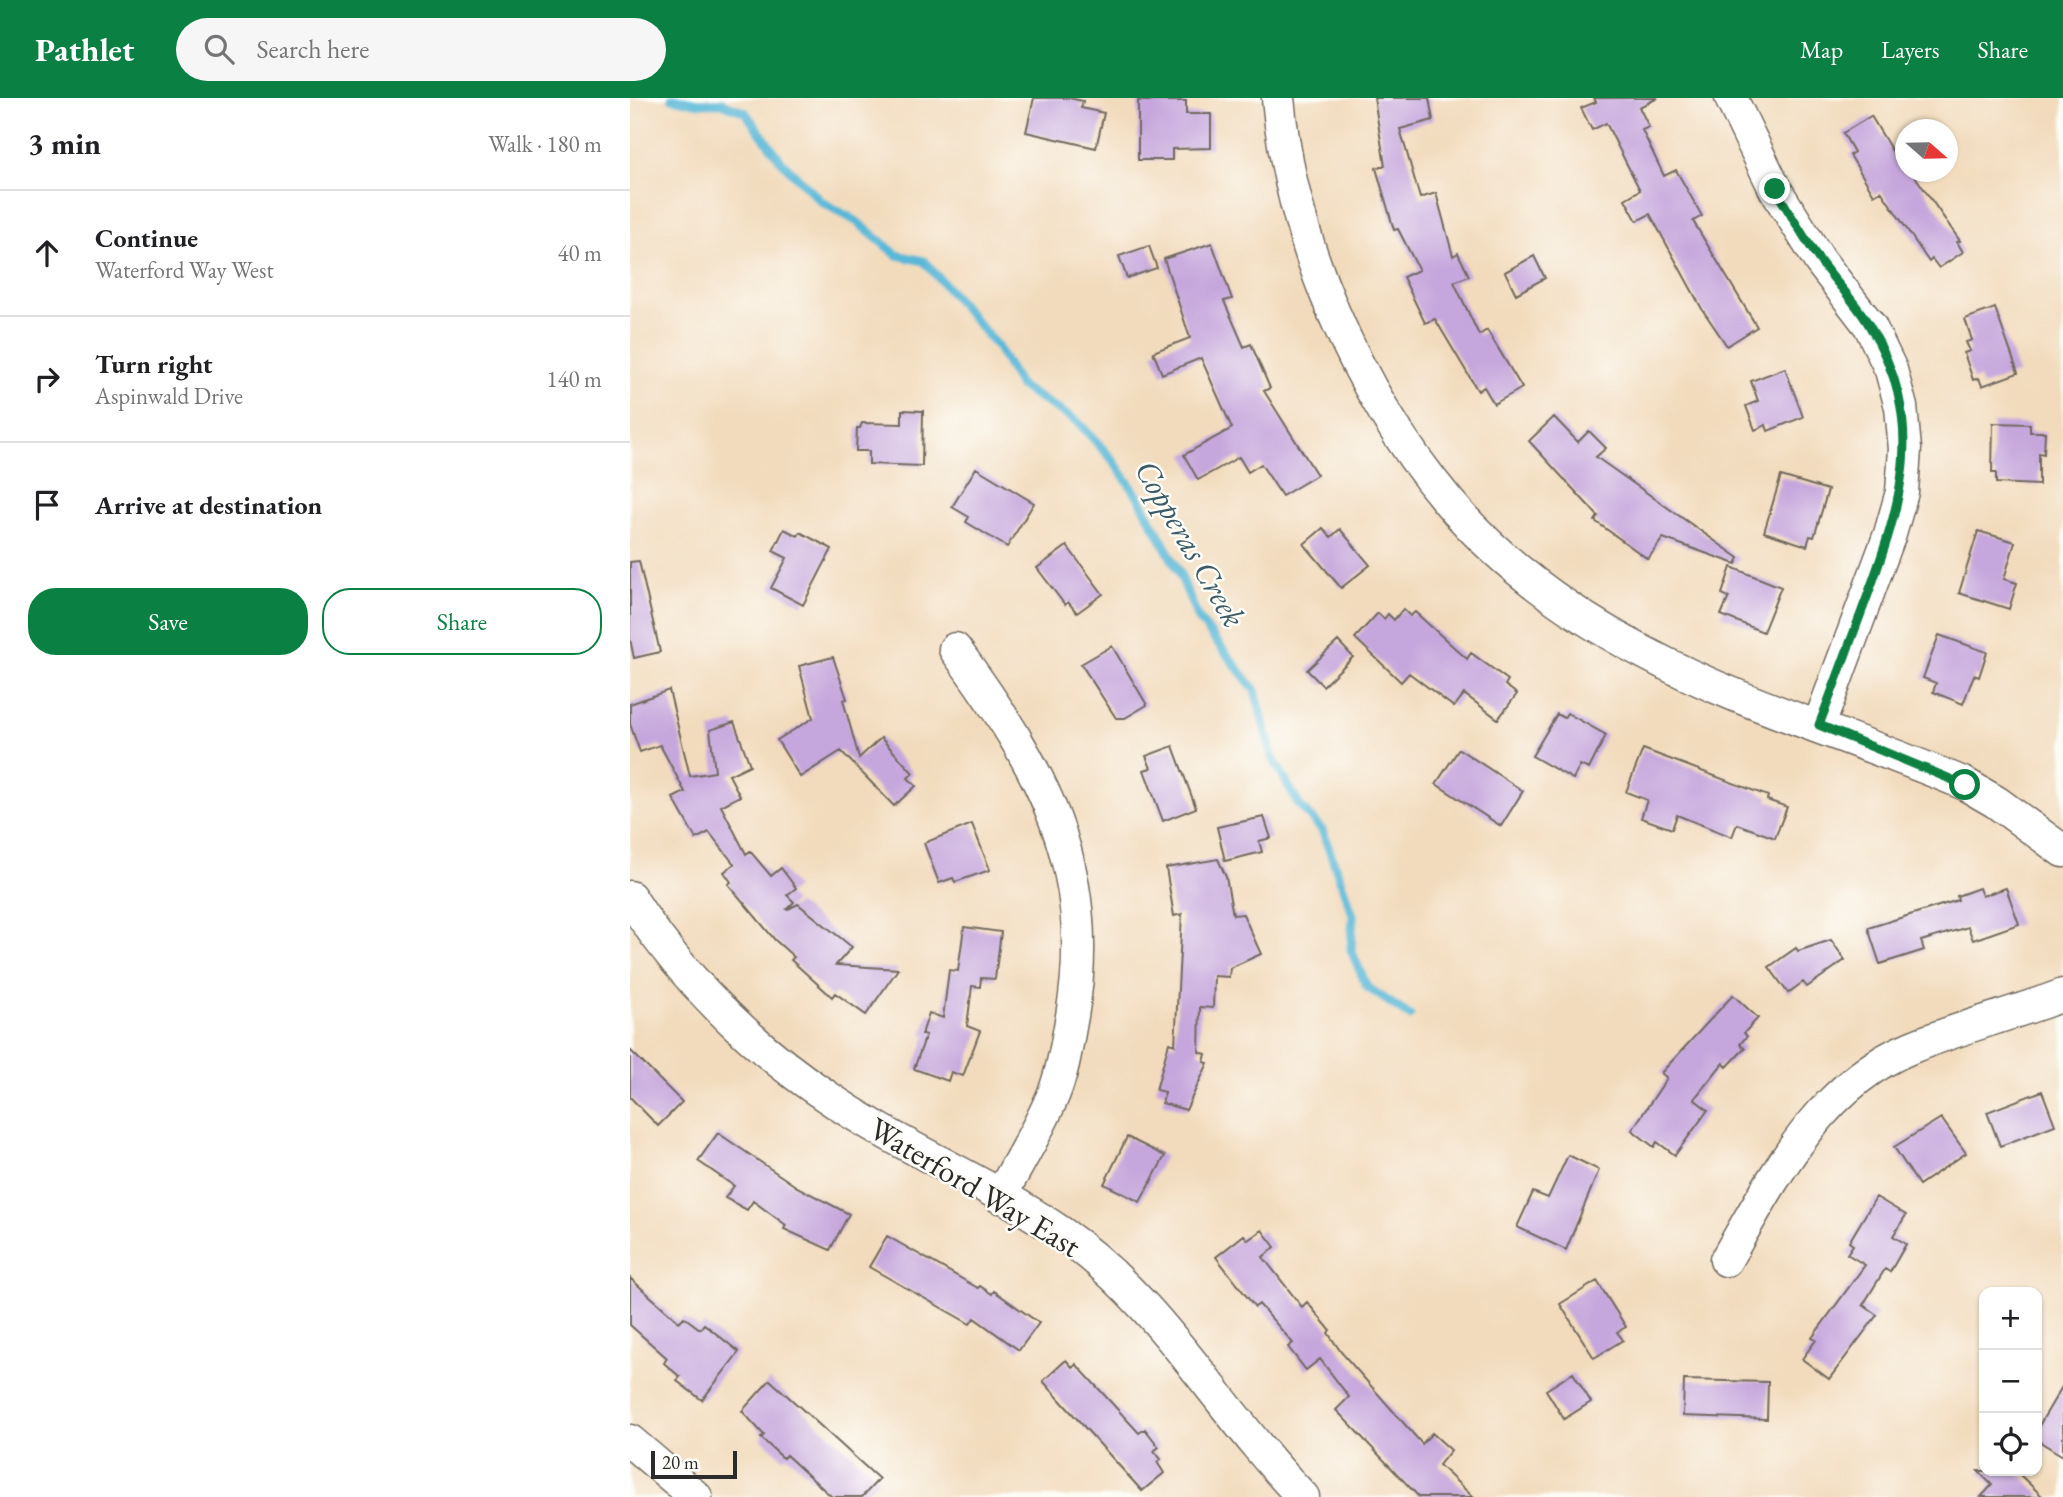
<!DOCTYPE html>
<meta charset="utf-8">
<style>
body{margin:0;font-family:"EB Garamond",serif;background:#f6f6f6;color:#202124}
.controls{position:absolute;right:21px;bottom:21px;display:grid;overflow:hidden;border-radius:14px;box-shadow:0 2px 5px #0004}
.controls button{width:63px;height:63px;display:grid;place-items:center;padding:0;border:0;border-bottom:2px solid #e0e0e0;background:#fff;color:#202124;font:35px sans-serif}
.compass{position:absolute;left:1265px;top:21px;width:63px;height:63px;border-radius:50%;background:#fff;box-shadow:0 2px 5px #0004;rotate:110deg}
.scale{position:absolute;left:21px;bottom:18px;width:86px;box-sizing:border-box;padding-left:7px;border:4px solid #2b2b2b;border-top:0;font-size:19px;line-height:24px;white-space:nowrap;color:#2b2b2b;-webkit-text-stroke:5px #fdfcf7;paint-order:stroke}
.stop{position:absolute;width:21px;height:21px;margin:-16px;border:5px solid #0b8043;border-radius:50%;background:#fff}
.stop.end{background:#0b8043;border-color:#fff;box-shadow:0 2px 7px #0008}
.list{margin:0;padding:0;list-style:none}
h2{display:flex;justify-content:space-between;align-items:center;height:91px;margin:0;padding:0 28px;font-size:30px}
h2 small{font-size:23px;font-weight:400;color:#757577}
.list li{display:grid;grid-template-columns:46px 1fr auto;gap:21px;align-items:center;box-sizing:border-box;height:126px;padding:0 28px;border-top:2px solid #e0e0e0}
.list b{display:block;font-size:26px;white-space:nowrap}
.list p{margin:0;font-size:23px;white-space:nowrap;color:#757577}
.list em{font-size:23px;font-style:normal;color:#757577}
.actions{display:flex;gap:14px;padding:21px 28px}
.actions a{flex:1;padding:16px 0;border:2px solid #0b8043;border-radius:28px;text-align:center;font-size:24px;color:#0b8043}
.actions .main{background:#0b8043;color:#fff}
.icon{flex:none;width:38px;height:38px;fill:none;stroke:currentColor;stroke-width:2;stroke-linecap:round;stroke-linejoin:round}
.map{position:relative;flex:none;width:1433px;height:1399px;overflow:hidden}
header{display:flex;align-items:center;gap:42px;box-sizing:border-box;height:98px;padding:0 35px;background:#0b8043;color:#fff}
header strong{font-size:33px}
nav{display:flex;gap:38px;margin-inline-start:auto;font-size:24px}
.search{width:490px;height:63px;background:#f6f6f6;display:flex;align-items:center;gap:18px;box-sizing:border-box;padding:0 24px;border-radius:38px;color:#757577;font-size:26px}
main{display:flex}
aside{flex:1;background:#fff}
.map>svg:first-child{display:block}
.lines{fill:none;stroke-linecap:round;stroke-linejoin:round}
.stream{stroke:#59b8d7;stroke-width:9}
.building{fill:#c6a7dd}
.street-casing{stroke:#71695e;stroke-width:35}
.street{stroke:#fff;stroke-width:32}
.route{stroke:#0b8043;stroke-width:9}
.labels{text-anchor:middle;stroke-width:5;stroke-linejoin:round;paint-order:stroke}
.street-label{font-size:32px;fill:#2b2b2b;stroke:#fdfcf7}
.water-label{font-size:33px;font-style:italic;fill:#3b5c67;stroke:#fdfcf7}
</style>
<header>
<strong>Pathlet</strong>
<div class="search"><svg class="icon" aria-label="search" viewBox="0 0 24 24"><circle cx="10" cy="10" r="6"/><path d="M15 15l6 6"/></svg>Search here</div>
<nav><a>Map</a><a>Layers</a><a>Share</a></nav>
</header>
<main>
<aside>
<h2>3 min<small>Walk · 180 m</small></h2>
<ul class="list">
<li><svg class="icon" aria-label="ahead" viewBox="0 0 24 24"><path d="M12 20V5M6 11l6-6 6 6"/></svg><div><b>Continue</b><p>Waterford Way West</p></div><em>40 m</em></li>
<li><svg class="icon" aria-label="right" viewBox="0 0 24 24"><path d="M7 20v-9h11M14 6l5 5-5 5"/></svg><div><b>Turn right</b><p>Aspinwald Drive</p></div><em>140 m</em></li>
<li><svg class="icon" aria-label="arrive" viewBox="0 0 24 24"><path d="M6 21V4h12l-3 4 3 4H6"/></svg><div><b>Arrive at destination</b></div></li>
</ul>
<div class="actions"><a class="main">Save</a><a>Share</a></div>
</aside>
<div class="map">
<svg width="1433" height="1399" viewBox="0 0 1433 1399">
<rect width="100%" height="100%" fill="#fdfcf7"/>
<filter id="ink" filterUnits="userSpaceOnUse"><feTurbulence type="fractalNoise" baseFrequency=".0143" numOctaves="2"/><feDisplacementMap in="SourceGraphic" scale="14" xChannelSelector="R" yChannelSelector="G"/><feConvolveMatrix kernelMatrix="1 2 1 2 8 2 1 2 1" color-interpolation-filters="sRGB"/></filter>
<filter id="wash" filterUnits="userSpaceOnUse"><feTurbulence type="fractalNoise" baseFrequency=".00686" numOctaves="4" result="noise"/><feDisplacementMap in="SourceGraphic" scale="28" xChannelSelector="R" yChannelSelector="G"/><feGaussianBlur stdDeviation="1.57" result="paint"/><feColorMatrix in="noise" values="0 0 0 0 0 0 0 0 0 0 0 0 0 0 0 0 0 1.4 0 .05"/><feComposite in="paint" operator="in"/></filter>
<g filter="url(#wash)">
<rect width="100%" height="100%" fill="#f2dbbd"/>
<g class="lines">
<path class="stream" d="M 42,0 L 67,5 L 92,5 L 115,14 L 152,64 L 192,104 L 226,123 L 267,157 L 294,163 L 366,247 L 390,288 L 448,324 L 482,361 L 509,400 L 549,474 L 568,520 L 625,592 L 642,658 L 669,707 L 692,732 L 723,817 L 721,852 L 737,889 L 780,918"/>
</g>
<g id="blocks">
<path class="building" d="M 404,0 L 439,0 L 453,3 L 451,10 L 474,15 L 466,50 L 396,34 Z
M 744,0 L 799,0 L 803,22 L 770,31 L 790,100 L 806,95 L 823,158 L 828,155 L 839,178 L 824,184 L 849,237 L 857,232 L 892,290 L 864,306 L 854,289 L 848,293 L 805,221 L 795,225 L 773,179 L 789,172 L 768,131 L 764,132 L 746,70 L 755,68 Z
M 964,0 L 1028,0 L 1009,9 L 1019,29 L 1012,32 L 1034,78 L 1046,72 L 1072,118 L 1063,123 L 1127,229 L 1097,248 L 1072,211 L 1020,116 L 1007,123 L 995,101 L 1010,92 L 976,25 L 962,32 L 951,10 L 966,4 Z
M 508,3 L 556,3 L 556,16 L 581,16 L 581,50 L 542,51 L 542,62 L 508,62 Z
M 1241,18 L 1265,58 L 1276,52 L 1276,74 L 1282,74 L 1330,143 L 1327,144 L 1333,154 L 1309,170 L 1302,161 L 1299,164 L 1251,93 L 1244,97 L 1220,57 L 1224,54 L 1213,35 Z
M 582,145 L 602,201 L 594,203 L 614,249 L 621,246 L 640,290 L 634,293 L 687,377 L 652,398 L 631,366 L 618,374 L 609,359 L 568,382 L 554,357 L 602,330 L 571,260 L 532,276 L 523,254 L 560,240 L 534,161 Z
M 519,148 L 527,170 L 497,180 L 489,158 Z
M 904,158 L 915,180 L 886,196 L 875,174 Z
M 1365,210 L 1388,275 L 1352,288 L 1349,280 L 1343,282 L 1334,255 L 1340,253 L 1336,244 L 1342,242 L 1335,221 Z
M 1155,270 L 1173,319 L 1138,333 L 1136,327 L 1125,332 L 1116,308 L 1128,303 L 1121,283 Z
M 272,312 L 293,313 L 292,368 L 239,366 L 239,353 L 226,353 L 227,330 L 230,330 L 232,325 L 272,326 Z
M 924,319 L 948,344 L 959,333 L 976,350 L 966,359 L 1109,460 L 1106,466 L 1033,440 L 1018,461 L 965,423 L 968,418 L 899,343 Z
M 1363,325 L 1400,326 L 1400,334 L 1415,334 L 1414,356 L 1409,355 L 1409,387 L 1366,385 L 1366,375 L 1362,375 Z
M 346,370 L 404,405 L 377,449 L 336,424 L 339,419 L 322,409 Z
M 1151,378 L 1198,392 L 1184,439 L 1180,438 L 1177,448 L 1134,434 Z
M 693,430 L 701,439 L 710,431 L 740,467 L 711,490 L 674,446 Z
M 154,431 L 168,438 L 170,434 L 202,451 L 173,507 L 141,490 L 157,460 L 143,453 Z
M 1348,433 L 1385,444 L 1374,481 L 1387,485 L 1379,511 L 1329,495 Z
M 437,448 L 473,496 L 447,515 L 438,504 L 435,507 L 407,470 Z
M 9,463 L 30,554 L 4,560 L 0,541 L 0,464 Z
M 1101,469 L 1151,489 L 1133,534 L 1091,517 L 1099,499 L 1092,496 Z
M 773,511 L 780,518 L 785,514 L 837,561 L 841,555 L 878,582 L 875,587 L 887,596 L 868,621 L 834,596 L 824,609 L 779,575 L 771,584 L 725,540 L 748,515 L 754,521 L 758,516 L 764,522 Z
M 1309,537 L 1357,554 L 1349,579 L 1344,577 L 1333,606 L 1303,594 L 1306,585 L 1293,580 Z
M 708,543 L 723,559 L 693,588 L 677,572 Z
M 482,548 L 517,607 L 495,620 L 486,620 L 451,566 Z
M 203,559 L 217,601 L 213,602 L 229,660 L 251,640 L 283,675 L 278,680 L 286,688 L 264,708 L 211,653 L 170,679 L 147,642 L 183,620 L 169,568 Z
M 39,592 L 60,678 L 85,674 L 80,632 L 104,624 L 120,667 L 99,677 L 110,698 L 91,708 L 116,756 L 120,753 L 141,778 L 151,770 L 166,790 L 157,797 L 164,804 L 156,812 L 168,806 L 222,849 L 206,867 L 268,871 L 236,917 L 205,895 L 202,899 L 161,862 L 164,859 L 145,842 L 98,786 L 101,784 L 94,774 L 104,766 L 79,734 L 66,741 L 43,700 L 55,694 L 30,647 L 10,654 L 0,626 L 0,606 Z
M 937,615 L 976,637 L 959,671 L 950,667 L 943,681 L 902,658 L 927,616 L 934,620 Z
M 543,648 L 566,710 L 533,723 L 514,672 L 521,670 L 516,658 Z
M 829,651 L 893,693 L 871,728 L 806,686 Z
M 1013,651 L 1138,698 L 1137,702 L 1157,709 L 1145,740 L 1107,726 L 1102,739 L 1047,717 L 1042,731 L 1011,720 L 1017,702 L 996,694 Z
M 634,719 L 641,740 L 629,743 L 632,754 L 595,763 L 587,729 Z
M 342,726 L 360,772 L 325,784 L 323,780 L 309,785 L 294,745 Z
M 588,761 L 596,779 L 603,817 L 613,816 L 631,856 L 600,870 L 599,879 L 584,878 L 583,910 L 570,909 L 569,954 L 576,956 L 574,964 L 578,965 L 556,1012 L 532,1005 L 535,994 L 526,992 L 539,945 L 545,947 L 552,816 L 544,818 L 536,770 Z
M 1349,790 L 1352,798 L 1376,790 L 1389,826 L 1343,842 L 1338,829 L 1291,843 L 1294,852 L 1250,866 L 1238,830 L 1328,802 L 1327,798 Z
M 334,829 L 371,834 L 365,881 L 351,880 L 350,889 L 342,888 L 337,928 L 350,933 L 333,978 L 321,974 L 318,983 L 284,971 L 296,937 L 292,936 L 299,915 L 313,920 L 319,872 L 328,873 Z
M 1201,842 L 1215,862 L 1177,889 L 1173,884 L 1158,895 L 1139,869 L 1166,850 L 1168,853 Z
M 1103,897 L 1128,920 L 1114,935 L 1117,938 L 1110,946 L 1115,950 L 1097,969 L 1093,965 L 1064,1001 L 1078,1012 L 1045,1057 L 1027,1044 L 1024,1049 L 1002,1032 L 1037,980 L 1031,975 Z
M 0,952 L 52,1004 L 28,1028 L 0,999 Z
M 1412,993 L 1425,1027 L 1370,1048 L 1357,1014 Z
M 1311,1020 L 1336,1055 L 1289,1087 L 1264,1049 Z
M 88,1035 L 167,1089 L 219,1116 L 200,1152 L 154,1131 L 156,1127 L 123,1103 L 117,1112 L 95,1100 L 104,1088 L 68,1063 Z
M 497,1039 L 535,1058 L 510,1104 L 474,1086 Z
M 938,1057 L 969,1072 L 936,1152 L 887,1129 L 903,1094 L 918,1100 Z
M 1246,1099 L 1276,1117 L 1263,1138 L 1276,1146 L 1260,1174 L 1255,1171 L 1233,1207 L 1247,1217 L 1199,1281 L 1172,1261 L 1186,1242 L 1182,1240 L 1235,1167 L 1217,1156 L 1223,1147 L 1219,1144 Z
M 632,1132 L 645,1149 L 633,1159 L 672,1209 L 677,1204 L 700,1232 L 698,1235 L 711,1254 L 792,1346 L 802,1335 L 821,1352 L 809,1367 L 843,1399 L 789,1399 L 706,1312 L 719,1299 L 690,1261 L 676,1272 L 658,1249 L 663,1245 L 629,1206 L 625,1209 L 586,1159 L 614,1137 L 618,1142 Z
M 257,1138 L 348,1190 L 350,1188 L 362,1196 L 364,1193 L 409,1225 L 389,1252 L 344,1220 L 340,1226 L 239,1169 Z
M 0,1180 L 49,1224 L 54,1219 L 70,1231 L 74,1226 L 109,1254 L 72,1302 L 47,1283 L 50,1279 L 34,1265 L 37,1260 L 0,1227 Z
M 967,1183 L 996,1229 L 987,1234 L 993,1242 L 964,1260 L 930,1206 Z
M 436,1262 L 443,1270 L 446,1266 L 509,1335 L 515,1331 L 529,1349 L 524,1353 L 531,1361 L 527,1364 L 534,1375 L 512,1393 L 413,1283 Z
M 943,1275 L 961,1304 L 934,1321 L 916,1292 Z
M 140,1282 L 249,1381 L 232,1399 L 202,1399 L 156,1357 L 153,1360 L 131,1340 L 134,1337 L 112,1313 Z
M 1054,1282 L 1138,1284 L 1137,1321 L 1053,1318 Z
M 1433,1287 L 1433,1358 L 1407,1342 L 1407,1331 Z
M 1348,1373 L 1386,1373 L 1413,1399 L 1351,1399 L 1362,1387 Z"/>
</g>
</g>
<g filter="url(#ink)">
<use href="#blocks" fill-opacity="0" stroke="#71695e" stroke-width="2"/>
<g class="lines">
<defs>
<path id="street" d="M 648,0 C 661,143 726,293 818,403 C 871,466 941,516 1013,554 C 1115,609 1229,640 1335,686 L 1366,704 L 1433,753
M 1101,0 L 1145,91 L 1190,163 L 1240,228 L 1261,272 L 1271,309 L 1275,351 L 1272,394 L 1260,436 L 1189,627
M 325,551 C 410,667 468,769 442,918 C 437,944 434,970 424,995 C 410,1030 388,1065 370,1099
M 0,799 C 49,877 120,947 196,998 C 270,1049 356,1083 430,1134 C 531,1203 589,1313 673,1399
M 1096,1162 C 1143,1081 1190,986 1282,949 C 1331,929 1383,916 1433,897
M 0,1343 L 66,1399"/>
</defs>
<use href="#street" class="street-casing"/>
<use href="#street" class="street"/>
</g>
</g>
<g class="lines" filter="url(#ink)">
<path class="route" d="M 1145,91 C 1160,115 1174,140 1190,163 C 1206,185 1225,203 1239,227 C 1298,324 1272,404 1236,502 C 1220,544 1205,586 1189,627 L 1335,687"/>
</g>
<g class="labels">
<g class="street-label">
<text transform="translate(345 1089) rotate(31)" y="11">Waterford Way East</text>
</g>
<g class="water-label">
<text transform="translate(561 445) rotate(60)" y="12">Copperas Creek</text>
</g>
</g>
</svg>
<div class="controls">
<button>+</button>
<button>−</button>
<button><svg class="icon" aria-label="locate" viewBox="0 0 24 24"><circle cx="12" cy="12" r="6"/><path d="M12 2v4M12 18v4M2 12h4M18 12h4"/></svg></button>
</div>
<svg class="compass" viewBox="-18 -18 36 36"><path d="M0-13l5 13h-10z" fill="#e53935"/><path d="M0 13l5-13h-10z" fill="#757577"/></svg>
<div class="scale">20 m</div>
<div class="stop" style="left:1335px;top:687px"></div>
<div class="stop end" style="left:1145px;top:91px"></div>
</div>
</main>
